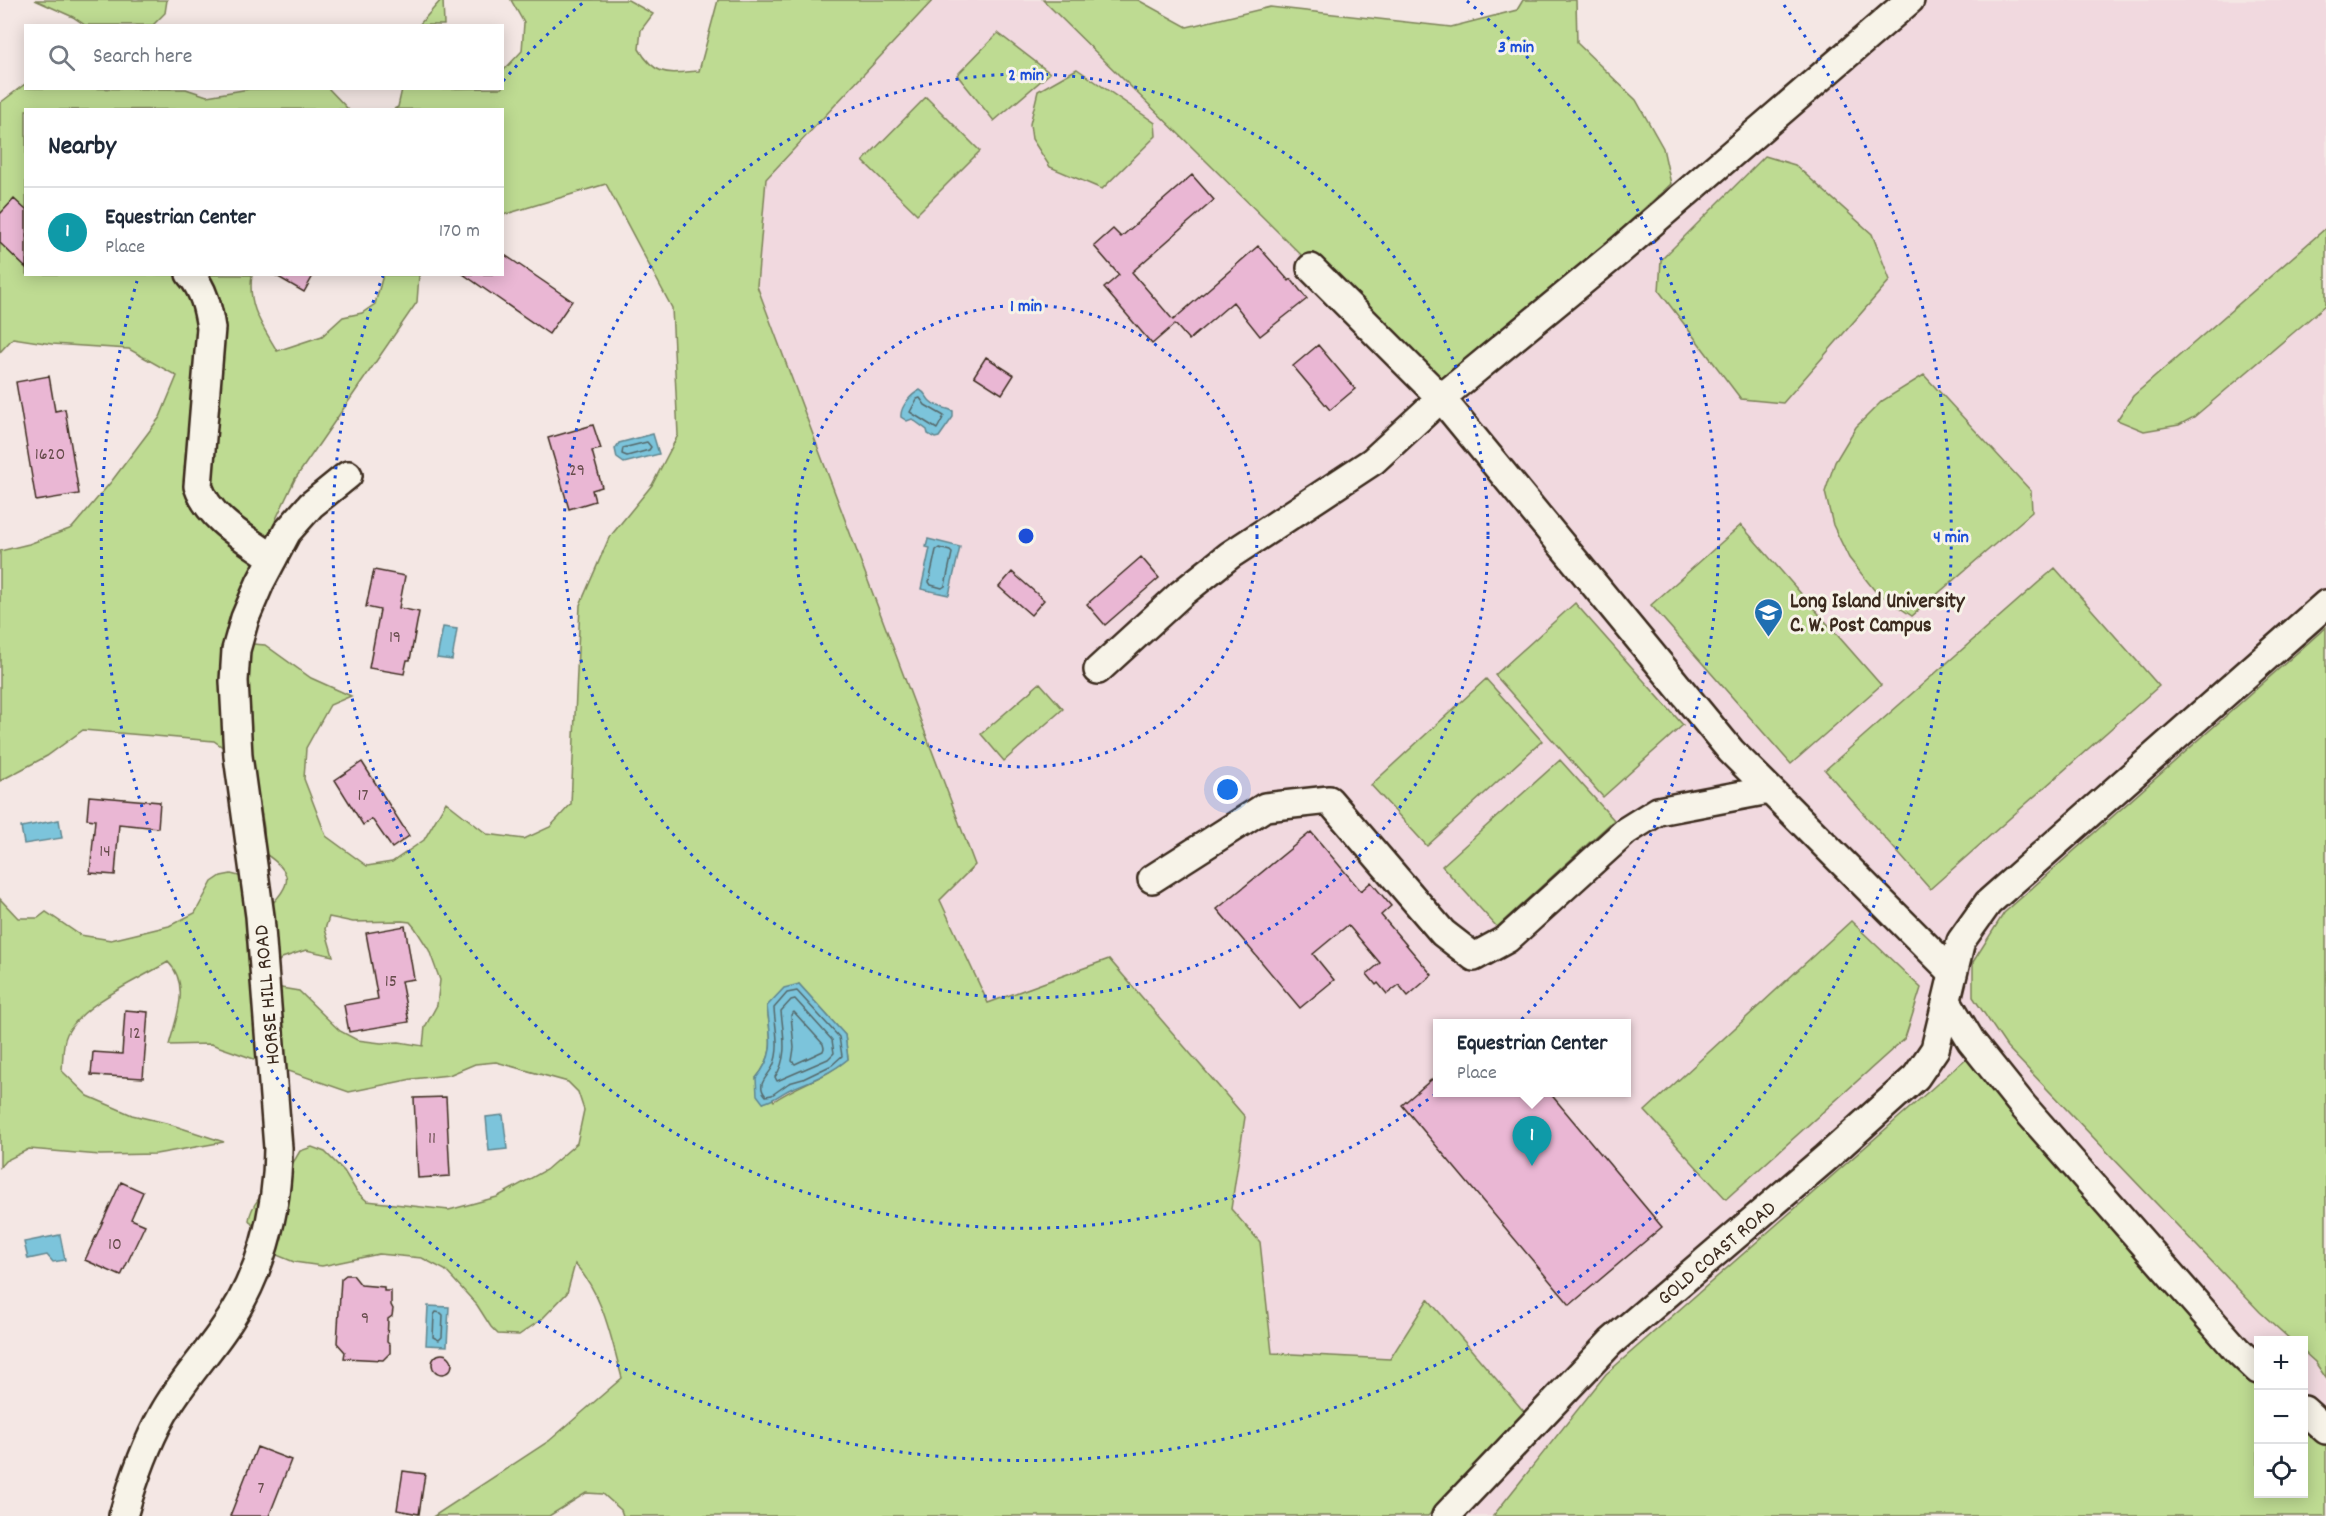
<!DOCTYPE html>
<meta charset="utf-8">
<style>
body{margin:0;font-family:Dekko,sans-serif;background:#f2f2f3;color:#1f2937}
.controls{position:absolute;right:18px;bottom:18px;display:grid;overflow:hidden;border-radius:0px;box-shadow:0 3px 15px #0003}
.controls button{width:54px;height:54px;display:grid;place-items:center;padding:0;border:0;border-bottom:2px solid #e0e1e3;background:#fff;color:#1f2937;font:30px sans-serif}
.you{position:absolute;left:1228px;top:790px;width:21px;height:21px;margin:-15px;border:4px solid #fff;border-radius:50%;background:#1a73e8;box-shadow:0 0 0 9px #1a73e833}
.badge{display:grid;place-items:center;width:39px;height:39px;border-radius:50%;background:#111827;color:#fff;font-size:20px;font-weight:700}
.pin{position:absolute;translate:-50% -50px;filter:drop-shadow(0 2px 3px #0008)}
.pin::after{content:'';position:absolute;top:32px;width:21px;height:18px;background:inherit;clip-path:polygon(0 0,100% 0,50% 100%)}
.popup{position:absolute;left:1433px;top:1019px;width:198px;height:78px;box-sizing:border-box;display:grid;place-content:center;border-radius:0px;background:#fff;filter:drop-shadow(0 2px 4px #0005);font-size:20px;white-space:nowrap;color:#747a83}
.popup b{font-size:22px;color:#1f2937}
.popup::after{content:'';position:absolute;left:50%;top:100%;margin-left:-12px;border:12px solid transparent;border-top-color:#fff}
.list{margin:0;padding:0;list-style:none}
h2{display:flex;justify-content:space-between;align-items:center;height:78px;margin:0;padding:0 24px;font-size:26px}
h2 small{font-size:20px;font-weight:400;color:#747a83}
.list li{display:grid;grid-template-columns:39px 1fr auto;gap:18px;align-items:center;box-sizing:border-box;height:90px;padding:0 24px;border-top:2px solid #e0e1e3}
.list b{display:block;font-size:22px;white-space:nowrap}
.list p{margin:0;font-size:20px;white-space:nowrap;color:#747a83}
.list em{font-size:20px;font-style:normal;color:#747a83}
.icon{flex:none;width:33px;height:33px;fill:none;stroke:currentColor;stroke-width:2;stroke-linecap:round;stroke-linejoin:round}
.map{position:relative;flex:none;width:2326px;height:1516px;overflow:hidden}
.search{position:absolute;background:#fff;box-shadow:0 3px 15px #0003;left:24px;top:24px;width:480px;height:66px;display:flex;align-items:center;gap:15px;box-sizing:border-box;padding:0 21px;border-radius:0px;color:#747a83;font-size:22px}
.panel{position:absolute;background:#fff;box-shadow:0 3px 15px #0003;left:24px;top:108px;width:480px;height:168px;border-radius:0px}
.map>svg:first-child{display:block}
.built{fill:#f1d9df;fill-rule:evenodd}
.green{fill:#bedb92;stroke:#7c8258;stroke-width:1.5;fill-rule:evenodd}
.water{fill:#7bc4db;stroke:#61868f;stroke-width:1.5}
.lines{fill:none;stroke-linecap:round;stroke-linejoin:round}
.shore{stroke:#55686a;stroke-width:1.5}
.building{fill:#eab7d4;stroke:#3b2a1e;stroke-width:1.5}
.minor-casing{stroke:#3b2a1e;stroke-width:32}
.minor{stroke:#f7f3e8;stroke-width:27}
.ring{fill:none;stroke:#1d4ed8;stroke-width:3;stroke-dasharray:3 6}
.labels{text-anchor:middle;stroke-width:6;stroke-linejoin:round;paint-order:stroke}
.number-label{font-size:18px;fill:#674d4c}
.poi-label{font-size:21px;font-weight:bold;fill:#3b2a1e;stroke:#f7f3e8;text-anchor:start}
.street-label{font-size:21px;fill:#3b2a1e;stroke:#f7f3e8}
.centre{fill:#1d4ed8;stroke:#f7f3e8;stroke-width:3}
.ring-label{font-size:18px;text-anchor:middle;font-weight:bold;fill:#1d4ed8;stroke:#f7f3e8;stroke-width:6;stroke-linejoin:round;paint-order:stroke}
</style>
<div class="map">
<svg width="2326" height="1516" viewBox="0 0 2326 1516">
<rect width="100%" height="100%" fill="#f4e7e4"/>
<filter id="ink" filterUnits="userSpaceOnUse"><feTurbulence type="fractalNoise" baseFrequency=".0167" numOctaves="2"/><feDisplacementMap in="SourceGraphic" scale="12" xChannelSelector="R" yChannelSelector="G"/><feConvolveMatrix kernelMatrix="1 2 1 2 8 2 1 2 1" color-interpolation-filters="sRGB"/></filter>
<g filter="url(#ink)">
<path class="built" d="M 933,0 L 1043,0 L 1441,393 L 1450,409 L 1784,109 L 1910,0 L 2326,0 L 2326,1516 L 662,1516 L 696,943 L 940,899 L 974,865 L 757,286 L 766,179 ZM 1438,1024 L 1627,1024 L 1627,1092 L 1438,1092 ZM 2258,1340 L 2304,1340 L 2304,1494 L 2258,1494 Z"/>
<path class="green" d="M 35,0 L 167,0 L 165,13 L 153,25 L 85,25 L 73,17 Z
M 441,0 L 443,0 L 444,25 L 419,25 Z
M 511,0 L 628,0 L 653,14 L 641,30 L 639,49 C 656,78 669,73 699,71 L 718,0 L 933,0 L 766,179 L 757,286 L 975,865 L 940,900 L 988,1003 L 1109,959 L 1245,1117 L 1231,1209 L 1260,1242 L 1272,1353 L 1390,1359 L 1428,1299 L 1526,1414 L 1428,1516 L 623,1516 L 621,1510 L 603,1494 L 586,1493 L 549,1516 L 434,1516 L 549,1441 L 622,1378 C 611,1338 604,1296 575,1264 L 567,1293 L 542,1319 L 519,1335 L 498,1334 L 491,1327 L 477,1305 L 445,1270 L 422,1258 L 379,1254 L 322,1266 L 294,1262 L 272,1253 L 249,1220 C 253,1195 276,1186 290,1167 C 294,1162 297,1156 300,1151 L 312,1147 L 325,1152 L 344,1171 L 357,1192 L 367,1201 L 449,1210 L 497,1197 L 546,1170 L 577,1143 L 584,1110 L 578,1092 L 568,1082 L 496,1062 L 475,1064 L 449,1075 L 412,1079 L 349,1092 L 211,1044 L 169,1045 C 176,1018 191,985 168,962 C 138,980 83,1003 67,1034 C 62,1044 63,1060 62,1071 L 88,1096 L 132,1115 L 166,1123 L 224,1142 L 156,1154 L 100,1155 L 29,1149 L 5,1161 L 0,1167 L 0,899 L 18,918 L 38,918 L 46,912 L 80,935 L 111,940 L 169,926 L 195,913 L 212,882 L 221,876 L 231,874 L 247,878 L 267,909 C 292,885 295,873 264,853 L 264,828 L 259,798 L 253,775 L 245,763 L 214,741 L 83,730 L 47,756 L 0,781 L 0,551 L 29,544 L 72,528 L 111,482 L 160,417 L 177,376 L 129,349 L 52,344 L 13,338 L 0,352 L 0,103 L 25,84 L 26,88 L 186,89 L 207,96 L 249,89 L 328,88 L 348,109 L 26,110 L 26,274 L 252,275 C 247,306 262,325 277,351 L 322,336 L 343,317 L 362,313 L 375,304 L 383,275 L 419,275 L 417,302 L 295,479 L 276,519 L 230,642 L 265,645 L 311,678 L 351,696 L 330,705 L 306,748 L 304,779 L 326,836 L 367,866 L 392,862 L 424,840 L 446,802 L 487,834 L 524,839 L 550,827 L 571,804 L 580,605 L 609,538 L 652,485 L 678,435 L 672,308 L 606,184 L 503,215 L 502,110 L 394,109 L 398,107 L 402,89 L 502,88 L 503,71 L 522,51 L 524,23 ZM 329,917 L 353,922 L 402,921 L 410,922 L 415,928 L 429,950 L 440,980 L 437,1005 L 425,1027 L 423,1046 L 399,1042 L 381,1043 L 357,1040 L 340,1031 L 299,991 L 257,984 L 282,958 L 306,950 L 333,956 L 325,929 ZM 799,984 L 845,1035 L 848,1059 C 826,1078 798,1084 774,1101 L 756,1078 C 777,1053 770,1036 767,1006 Z
M 1043,0 L 1138,0 L 1187,27 L 1270,7 L 1451,27 L 1517,10 L 1523,0 L 1576,0 L 1577,43 L 1636,100 L 1663,148 L 1671,184 L 1441,393 Z
M 998,33 L 1050,73 L 994,121 L 957,75 Z
M 1077,69 L 1155,123 L 1156,136 L 1102,189 L 1050,167 L 1032,139 L 1030,124 L 1038,91 Z
M 926,97 L 980,151 L 917,214 L 863,161 Z
M 1765,156 L 1795,165 L 1872,234 L 1890,280 L 1783,403 L 1741,399 L 1659,291 L 1661,260 Z
M 2326,228 L 2326,305 L 2194,417 L 2179,425 L 2144,431 L 2117,420 L 2133,396 Z
M 1924,375 L 2031,491 L 2032,512 L 1912,616 L 1875,591 L 1849,558 L 1833,525 L 1825,492 L 1835,462 L 1856,427 L 1882,401 Z
M 1741,525 L 1881,685 L 1791,764 L 1651,605 Z
M 2055,568 L 2159,686 L 1930,889 L 1825,770 Z
M 1575,603 L 1683,725 L 1603,797 L 1495,675 Z
M 2326,627 L 2326,1378 L 2315,1362 L 2304,1352 L 2304,1340 L 2291,1340 L 2260,1312 L 2007,1047 L 1973,997 L 1973,962 L 2004,913 Z
M 1486,679 L 1542,741 L 1427,846 L 1371,785 Z
M 1040,683 L 1063,709 L 1004,761 L 981,734 Z
M 1560,760 L 1614,820 L 1497,927 L 1442,866 Z
M 1851,921 L 1921,988 L 1905,1038 L 1726,1199 L 1645,1111 Z
M 1969,1056 L 2258,1362 L 2258,1494 L 2304,1494 L 2304,1410 L 2326,1434 L 2326,1516 L 1493,1516 L 1606,1374 Z"/>
<path class="water" d="M 920,390 C 926,393 926,397 930,401 C 937,408 945,407 953,411 L 953,417 L 939,437 L 935,438 L 928,434 L 927,430 L 912,419 L 907,421 L 901,417 C 900,406 912,394 920,390 Z
M 653,434 L 659,454 L 624,463 L 617,458 L 615,449 L 619,443 Z
M 928,539 L 960,547 L 949,595 L 921,589 L 930,548 L 926,547 Z
M 443,627 L 457,629 L 452,660 L 437,658 Z
M 59,820 L 62,838 L 24,844 L 21,827 Z
M 799,984 L 845,1035 L 848,1059 C 831,1073 813,1080 793,1088 C 782,1092 776,1100 763,1103 L 757,1095 L 756,1078 C 777,1053 770,1036 767,1006 L 784,988 Z
M 503,1115 L 507,1149 L 489,1151 L 486,1117 Z
M 60,1235 L 65,1260 L 53,1262 L 47,1255 L 28,1259 L 24,1242 Z
M 428,1306 L 449,1307 L 447,1346 L 426,1345 Z"/>
<g class="lines">
<path class="shore" d="M 920,398 L 925,405 L 944,416 L 937,429 L 910,412 L 917,399 Z
M 647,442 L 651,447 L 649,450 L 627,456 L 622,454 L 623,448 Z
M 939,548 L 950,551 L 952,553 L 945,586 L 942,588 L 931,585 L 929,582 L 936,550 Z
M 797,991 L 839,1037 L 842,1056 L 832,1065 L 803,1079 L 789,1083 L 772,1095 L 766,1096 C 755,1084 768,1077 773,1066 C 781,1048 775,1028 774,1008 L 787,993 Z
M 795,999 L 832,1040 L 834,1053 L 828,1059 L 777,1081 L 775,1077 C 789,1057 783,1034 781,1011 L 791,1000 Z
M 794,1012 L 823,1044 L 824,1048 L 823,1051 L 795,1064 L 792,1061 L 794,1048 L 791,1015 Z
M 436,1312 L 441,1313 L 443,1315 L 442,1337 L 439,1340 L 433,1337 L 434,1315 Z"/>
</g>
<path class="building" d="M 1192,175 L 1214,200 L 1132,272 L 1173,320 L 1258,246 L 1289,281 L 1291,279 L 1307,299 L 1260,336 L 1233,302 L 1189,340 L 1175,324 L 1152,344 L 1104,288 L 1119,275 L 1094,246 L 1113,229 L 1121,237 Z
M 14,199 L 26,210 L 26,268 L 0,243 L 0,214 Z
M 502,253 L 572,301 L 549,334 L 463,274 L 502,274 Z
M 273,274 L 314,274 L 304,292 Z
M 1318,345 L 1355,389 L 1330,410 L 1293,366 Z
M 986,357 L 1014,375 L 1002,394 L 974,376 Z
M 49,376 L 55,411 L 65,409 L 79,494 L 36,501 L 16,382 Z
M 593,425 L 601,449 L 592,451 L 602,487 L 592,490 L 595,501 L 569,509 L 548,438 Z
M 1141,557 L 1159,578 L 1105,625 L 1087,604 Z
M 374,570 L 405,576 L 399,608 L 419,612 L 410,660 L 407,660 L 404,674 L 369,668 L 380,610 L 366,607 Z
M 1012,572 L 1044,600 L 1031,615 L 999,587 Z
M 362,762 L 409,836 L 392,848 L 372,819 L 363,825 L 335,780 Z
M 89,796 L 160,802 L 158,828 L 119,824 L 115,875 L 90,873 L 95,820 L 87,819 Z
M 1311,832 L 1361,891 L 1371,882 L 1391,906 L 1381,915 L 1432,975 L 1408,996 L 1399,985 L 1387,994 L 1378,983 L 1376,985 L 1367,974 L 1380,963 L 1348,925 L 1313,954 L 1334,980 L 1300,1008 L 1217,909 Z
M 405,926 L 414,979 L 401,981 L 409,1022 L 349,1032 L 344,1005 L 378,999 L 366,933 Z
M 125,1010 L 148,1012 L 143,1078 L 91,1075 L 93,1052 L 122,1054 Z
M 1437,1075 L 1437,1092 L 1549,1092 L 1662,1227 L 1570,1305 L 1402,1105 Z
M 446,1097 L 450,1176 L 418,1178 L 414,1098 Z
M 121,1182 L 143,1192 L 131,1219 L 145,1225 L 121,1276 L 85,1260 Z
M 346,1275 L 353,1275 L 361,1285 L 384,1287 L 384,1291 L 391,1291 L 391,1305 L 393,1309 L 392,1316 L 388,1319 L 387,1342 L 390,1345 L 390,1353 L 383,1360 L 344,1358 L 345,1352 L 337,1343 L 341,1279 Z
M432 1364a10 10 0 1 1 20 0a10 10 0 1 1-20 0Z
M 257,1447 L 291,1460 L 269,1516 L 230,1516 Z
M 403,1471 L 425,1474 L 419,1514 L 397,1510 Z"/>
<g class="lines">
<defs>
<g id="minor">
<path d="M 1311,268 L 1441,398 L 1731,751 L 1952,972"/>
<path d="M 190,274 C 204,289 208,309 211,328 L 198,486 C 209,519 245,538 273,558"/>
<path d="M 1098,670 L 1181,594 L 1230,555 L 1373,461 L 1441,398 L 1618,252 L 1910,0"/>
<path d="M 1152,879 L 1265,807 L 1329,800 L 1443,933 L 1474,957 L 1507,939 L 1626,831 L 1658,811 L 1769,790"/>
<path d="M 1947,1001 L 1971,1041 L 2023,1106 L 2236,1349 L 2258,1370"/>
<path d="M 2304,1410 L 2326,1430"/>
<path d="M 123,1516 C 133,1481 145,1446 163,1414 C 179,1385 202,1360 221,1333 C 260,1280 278,1212 278,1148 L 260,916 L 238,756 L 234,681 L 236,650 L 245,618 L 260,583 L 287,532 L 311,505 L 348,475"/>
<path id="s1" d="M 1446,1516 L 1611,1342 L 1826,1158 L 1916,1077 L 1935,1049 L 1961,941 L 1988,903 L 2326,604"/>
</g>
</defs>
<use href="#minor" class="minor-casing"/>
<use href="#minor" class="minor"/>
</g>
</g>
<g class="ring">
<circle cx="1026" cy="536" r="231"/>
<circle cx="1026" cy="536" r="462"/>
<path d="M503 81A693 693 0 0 1 585 1M1467 1A693 693 0 1 1 383 276"/>
<path d="M1784 5A925 925 0 1 1 137 281"/>
</g>
<defs>
<symbol id="university-pin" viewBox="-11 -11 22 30"><path d="M0 17L-7.5 6A9.5 9.5 0 1 1 7.5 6Z" fill="#1f6fb2" stroke="#f7f3e8"/><path d="M0-5L7-2L0 1L-7-2ZM-4 1L0 2.5L4 1V4Q0 6-4 4Z" fill="#fff"/></symbol>
</defs>
<g fill-rule="evenodd">
<use href="#university-pin" x="1752" y="596" width="33" height="45"/>
</g>
<g class="labels">
<g class="number-label">
<text x="50" y="459">1620</text>
<text x="577" y="475">29</text>
<text x="395" y="642">19</text>
<text x="363" y="800">17</text>
<text x="105" y="856">14</text>
<text x="391" y="986">15</text>
<text x="135" y="1038">12</text>
<text x="432" y="1143">11</text>
<text x="115" y="1249">10</text>
<text x="365" y="1323">9</text>
<text x="261" y="1493">7</text>
</g>
<g class="poi-label">
<text x="1790" y="607">Long Island University<tspan x="1790" dy="24">C. W. Post Campus</tspan></text>
</g>
<g class="street-label">
<text transform="translate(266 995) rotate(-95)" y="7">HORSE HILL ROAD</text>
<text dy="7" stroke="none"><textPath href="#s1" startOffset="378">GOLD COAST ROAD</textPath></text>
</g>
</g>
<circle cx="1026" cy="536" r="9" class="centre"/>
<g class="ring-label">
<text x="1516" y="52">3 min</text>
<text x="1026" y="80">2 min</text>
<text x="1026" y="311">1 min</text>
<text x="1951" y="542">4 min</text>
</g>
</svg>
<div class="controls">
<button>+</button>
<button>−</button>
<button><svg class="icon" aria-label="locate" viewBox="0 0 24 24"><circle cx="12" cy="12" r="6"/><path d="M12 2v4M12 18v4M2 12h4M18 12h4"/></svg></button>
</div>
<div class="you"></div>
<div class="pin badge" style="left:1532px;top:1166px;background:#0f9aa8">1</div>
<div class="popup"><b>Equestrian Center</b>Place</div>
<div class="search"><svg class="icon" aria-label="search" viewBox="0 0 24 24"><circle cx="10" cy="10" r="6"/><path d="M15 15l6 6"/></svg>Search here</div>
<section class="panel">
<h2>Nearby<small></small></h2>
<ul class="list">
<li><span class="badge" style="background:#0f9aa8">1</span><div><b>Equestrian Center</b><p>Place</p></div><em>170 m</em></li>
</ul>
</section>
</div>
